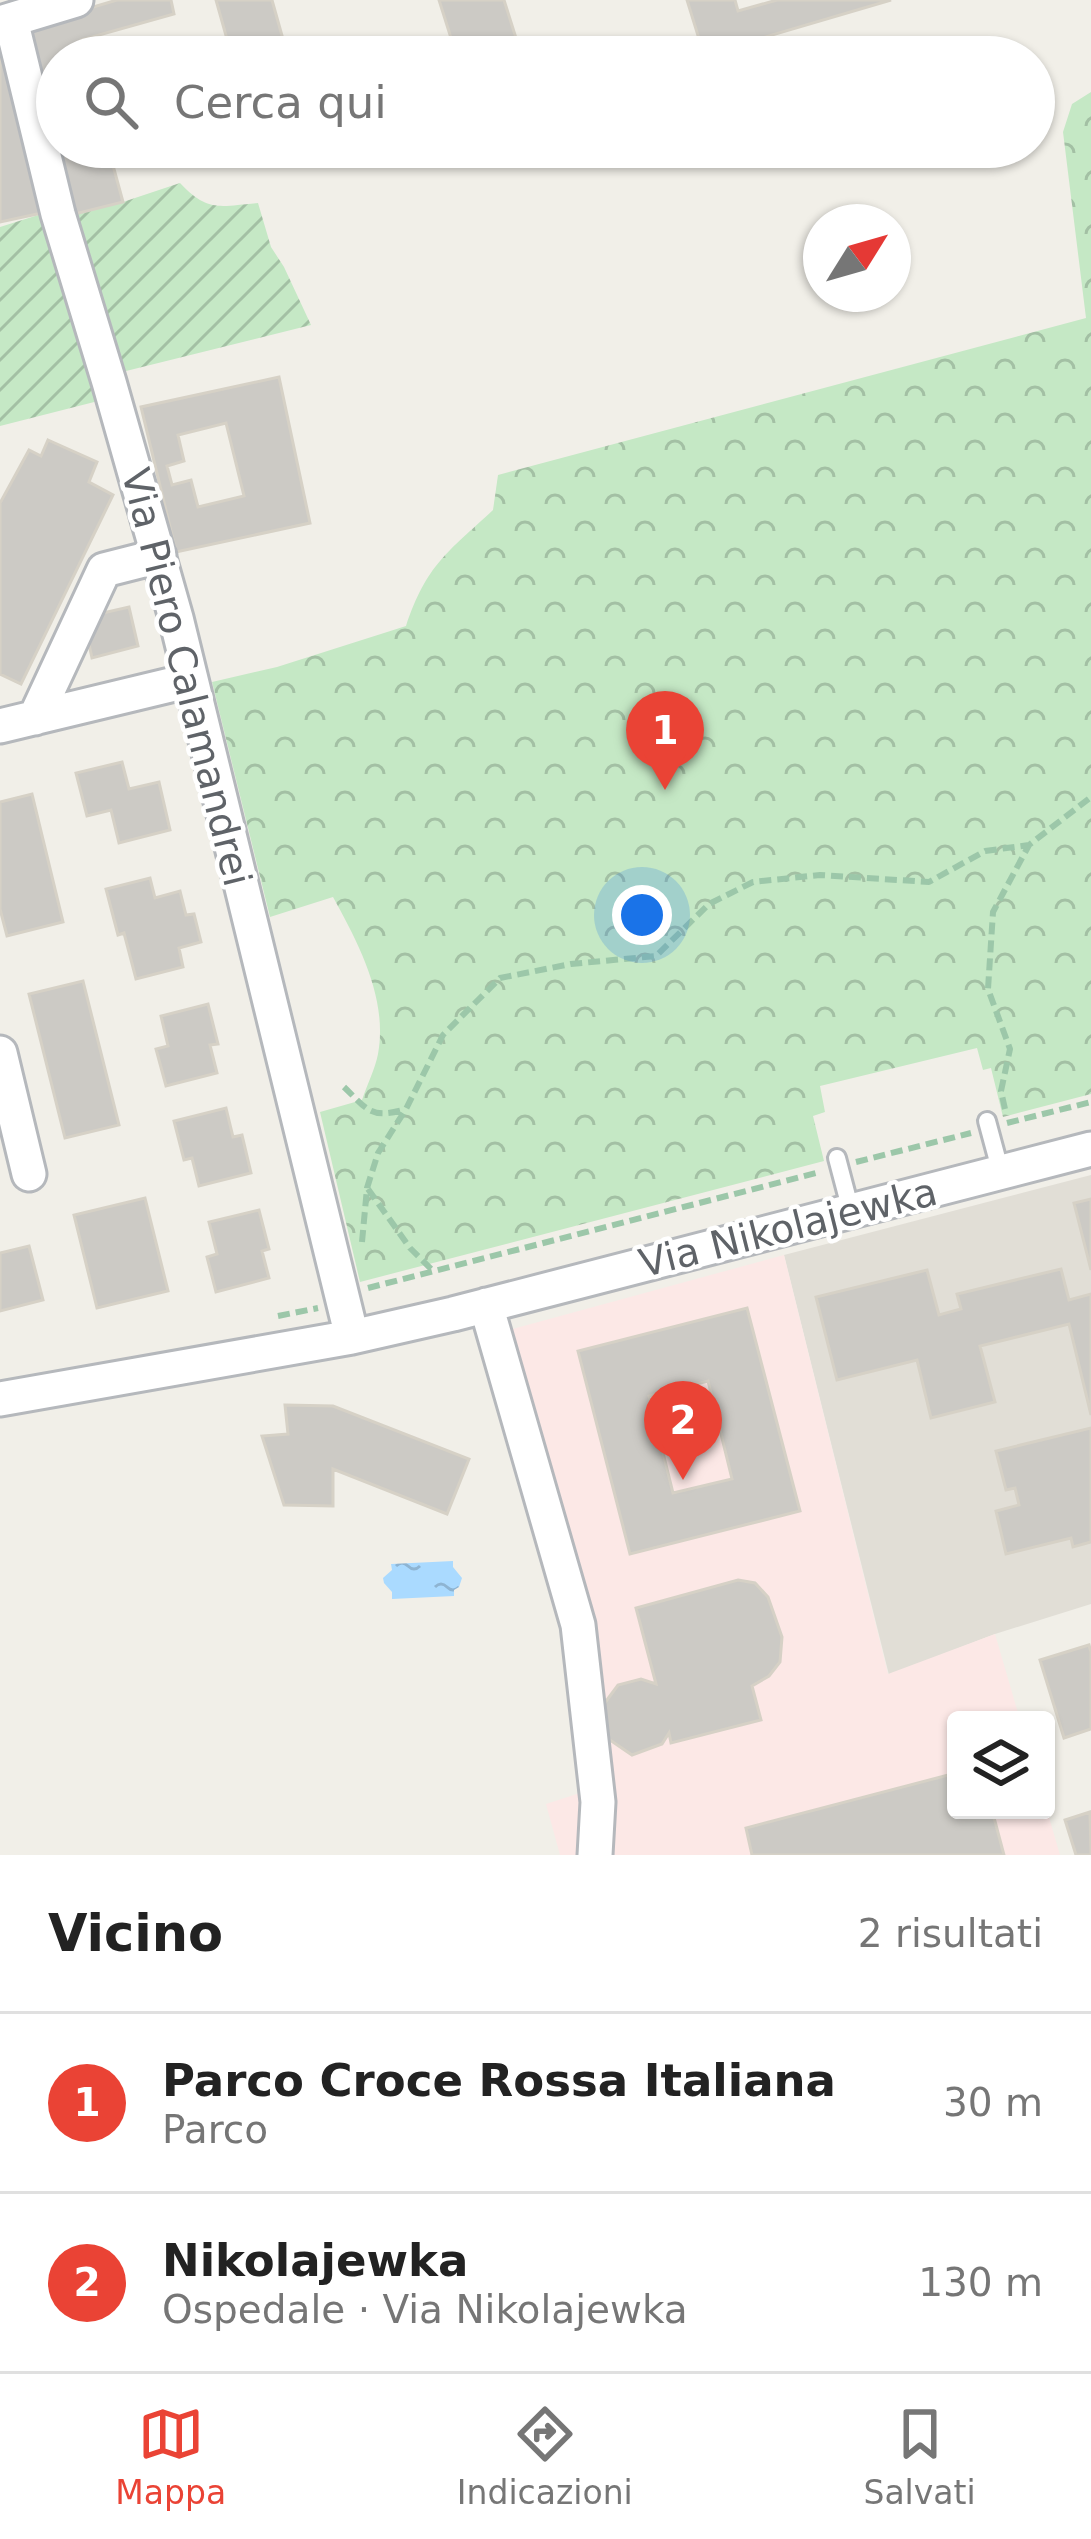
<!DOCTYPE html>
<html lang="it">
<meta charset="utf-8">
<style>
body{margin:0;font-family:"DejaVu Sans",sans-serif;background:#f2f2f2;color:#222}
.controls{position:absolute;right:36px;bottom:36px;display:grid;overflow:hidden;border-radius:12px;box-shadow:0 3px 9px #0004}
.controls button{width:108px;height:108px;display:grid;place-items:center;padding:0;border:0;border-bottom:3px solid #e0e0e0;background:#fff;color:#222;font:60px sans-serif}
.compass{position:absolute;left:803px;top:204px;width:108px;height:108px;border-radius:50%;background:#fff;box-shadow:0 3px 9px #0004;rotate:53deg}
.you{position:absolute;left:642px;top:915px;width:42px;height:42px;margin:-30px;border:9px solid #fff;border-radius:50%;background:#1a73e8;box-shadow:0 0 0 18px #1a73e833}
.badge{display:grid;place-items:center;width:78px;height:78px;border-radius:50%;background:#ea4335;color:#fff;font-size:39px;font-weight:700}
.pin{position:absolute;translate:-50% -99px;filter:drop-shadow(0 3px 6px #0008)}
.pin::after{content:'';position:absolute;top:63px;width:42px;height:36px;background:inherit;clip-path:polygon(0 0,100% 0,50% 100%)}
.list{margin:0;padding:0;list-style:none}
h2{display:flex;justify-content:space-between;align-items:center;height:156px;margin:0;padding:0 48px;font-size:51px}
h2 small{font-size:39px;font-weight:400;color:#767676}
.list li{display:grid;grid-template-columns:78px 1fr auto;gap:36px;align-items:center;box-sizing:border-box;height:180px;padding:0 48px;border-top:3px solid #e0e0e0}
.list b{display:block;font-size:45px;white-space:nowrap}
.list p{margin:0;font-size:39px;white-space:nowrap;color:#767676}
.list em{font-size:39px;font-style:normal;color:#767676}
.icon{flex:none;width:66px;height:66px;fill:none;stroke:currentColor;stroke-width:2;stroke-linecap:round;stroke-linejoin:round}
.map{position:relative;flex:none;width:1091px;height:1855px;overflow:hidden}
.search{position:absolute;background:#fff;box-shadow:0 3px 9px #0004;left:36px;right:36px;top:36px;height:132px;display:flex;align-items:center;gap:30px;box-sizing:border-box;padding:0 42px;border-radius:66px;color:#767676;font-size:45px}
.sheet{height:516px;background:#fff}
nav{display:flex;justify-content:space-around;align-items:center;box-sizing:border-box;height:168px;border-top:3px solid #e0e0e0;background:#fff;font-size:33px;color:#767676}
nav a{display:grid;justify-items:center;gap:6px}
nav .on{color:#ea4335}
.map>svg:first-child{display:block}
.education{fill:#e1ded6}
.medical{fill:#fce8e6}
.forest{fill:url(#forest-crowns)}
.garden{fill:url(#garden-furrows)}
.water{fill:url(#water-ripples)}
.building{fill:#cccac5;stroke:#d6d1c6;stroke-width:3;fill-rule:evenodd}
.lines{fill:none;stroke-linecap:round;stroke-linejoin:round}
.service-casing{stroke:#b5b8bc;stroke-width:22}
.minor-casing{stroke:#b5b8bc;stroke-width:39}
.path{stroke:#9cc7a9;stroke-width:6;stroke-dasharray:12 6;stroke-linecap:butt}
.service{stroke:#fff;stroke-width:16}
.minor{stroke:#fff;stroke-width:33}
.labels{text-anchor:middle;stroke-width:9;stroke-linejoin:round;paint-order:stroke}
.street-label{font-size:39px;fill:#5f6368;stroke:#fff}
</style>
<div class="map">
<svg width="1091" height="1855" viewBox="0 0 1091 1855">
<defs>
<pattern id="forest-crowns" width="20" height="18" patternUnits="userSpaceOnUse" patternTransform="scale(3)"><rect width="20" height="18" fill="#c5e8c5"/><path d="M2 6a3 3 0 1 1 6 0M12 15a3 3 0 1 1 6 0" fill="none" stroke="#a3c0a4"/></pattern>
<pattern id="garden-furrows" width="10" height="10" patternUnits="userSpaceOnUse" patternTransform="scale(3)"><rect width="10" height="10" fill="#c5e8c5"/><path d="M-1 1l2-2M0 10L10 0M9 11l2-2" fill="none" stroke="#a3c0a4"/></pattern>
<pattern id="water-ripples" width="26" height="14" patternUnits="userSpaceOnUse" patternTransform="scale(3)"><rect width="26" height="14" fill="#aadaff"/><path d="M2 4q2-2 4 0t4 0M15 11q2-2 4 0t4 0" fill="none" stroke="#8eb4d2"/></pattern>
</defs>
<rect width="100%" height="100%" fill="#f1efe8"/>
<path class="education" d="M 1091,1175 L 1091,1604 L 995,1634 L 889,1675 L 784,1255 Z"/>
<path class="medical" d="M 784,1255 L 888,1674 L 995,1634 L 1020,1720 L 956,1720 L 956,1810 L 1046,1810 L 1046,1807 L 1060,1855 L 560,1855 L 546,1804 L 583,1792 L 566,1625 L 487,1336 Z"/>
<path class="forest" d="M 1091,92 L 1091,1094 L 1003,1117 L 991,1068 L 983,1070 L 977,1048 L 820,1086 L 825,1112 L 813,1116 L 824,1161 L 360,1282 L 320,1112 L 362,1100 C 367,1085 375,1069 378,1054 C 388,999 359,944 333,897 L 270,917 L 212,682 L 277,667 L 406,626 C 427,564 447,553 493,510 L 498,475 L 1086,318 L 1063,132 L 1072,104 Z"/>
<path class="garden" d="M 180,183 C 208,213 220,206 258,203 L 271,247 L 284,267 L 311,325 L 118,373 L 67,217 L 123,202 Z
M 51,211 L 106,399 L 0,426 L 0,227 Z"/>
<path class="water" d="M 453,1561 L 453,1567 L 462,1578 L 459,1587 L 454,1590 L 454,1596 L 392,1599 L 392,1592 L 384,1583 L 383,1578 L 392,1570 L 391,1564 Z"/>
<path class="building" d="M 117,0 L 171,0 L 174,14 L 81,40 L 85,57 L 57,57 L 57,147 L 108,147 L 123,202 L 67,216 L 26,44 L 32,25 Z
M 216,0 L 272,0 L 288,57 L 232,57 Z
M 439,0 L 504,0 L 522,57 L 457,57 Z
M 687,0 L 735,0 L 738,11 L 777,0 L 891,0 L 704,55 Z
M 0,36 L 51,211 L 0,222 Z
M 258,147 L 313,147 L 314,152 L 263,166 Z
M 279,377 L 310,523 L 176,552 L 141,407 ZM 226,423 L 244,496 L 198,507 L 191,480 L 172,485 L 167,466 L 184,461 L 178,435 Z
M 48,440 L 97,462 L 89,482 L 113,495 L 21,684 L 0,674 L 0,503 L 29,450 L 41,456 Z
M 129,607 L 138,646 L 92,658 L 87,635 L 94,615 Z
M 122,762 L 129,789 L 159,782 L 170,830 L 119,843 L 111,810 L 87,816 L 76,773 Z
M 32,794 L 63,922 L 7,936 L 0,909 L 0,802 Z
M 150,878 L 155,898 L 180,891 L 186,915 L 194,914 L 201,942 L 179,948 L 183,967 L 136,979 L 124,933 L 118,935 L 106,889 Z
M 83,981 L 119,1125 L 65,1138 L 29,994 Z
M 208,1004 L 218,1044 L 210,1045 L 217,1073 L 166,1086 L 156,1049 L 168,1046 L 161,1016 Z
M 226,1108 L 233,1137 L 242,1135 L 251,1173 L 199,1186 L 192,1158 L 184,1160 L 174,1121 Z
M 145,1198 L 168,1291 L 97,1308 L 74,1215 Z
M 1091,1199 L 1091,1270 L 1074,1203 Z
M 259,1210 L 269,1249 L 262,1251 L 269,1278 L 216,1292 L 207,1257 L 217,1254 L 209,1222 Z
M 29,1246 L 43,1300 L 0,1311 L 0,1253 Z
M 1061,1269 L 1069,1300 L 1091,1294 L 1091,1415 L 1069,1324 L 980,1346 L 995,1402 L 931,1418 L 917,1360 L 837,1380 L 816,1297 L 927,1270 L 939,1315 L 961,1309 L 957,1294 Z
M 747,1308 L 800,1511 L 630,1554 L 578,1351 ZM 708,1381 L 732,1479 L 673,1493 L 649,1396 Z
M 285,1405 L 333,1406 L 469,1459 L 447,1514 L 333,1469 L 333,1506 L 284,1505 L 262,1436 L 288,1434 Z
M 1091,1428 L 1091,1542 L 1073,1547 L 1071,1538 L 1006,1554 L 996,1511 L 1019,1505 L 1015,1488 L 1006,1490 L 996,1451 Z
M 738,1580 L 755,1583 L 768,1597 L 782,1637 L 780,1662 L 769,1676 L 752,1686 L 761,1720 L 671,1743 L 669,1733 L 662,1744 L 632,1755 L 604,1736 L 601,1708 L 618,1685 L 641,1679 L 656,1684 L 636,1608 Z
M 1089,1645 L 1091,1652 L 1091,1729 L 1064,1738 L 1040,1660 Z
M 956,1773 L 956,1810 L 992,1810 L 1004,1855 L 752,1855 L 746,1828 Z
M 1090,1812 L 1091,1855 L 1076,1855 L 1065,1820 Z"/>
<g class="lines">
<defs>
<path id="service" d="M 987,1121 L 1001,1173
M 837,1158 L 851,1211"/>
<path id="minor" d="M 11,20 L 58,214 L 109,382 L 176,618 L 352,1337
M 0,23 L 76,0
M 35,718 L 104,570 L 159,556
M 0,726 L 191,680
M 0,1053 L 29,1174
M 486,1305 L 578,1625 L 598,1802 L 595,1855
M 0,1399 L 352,1337 L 453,1314 L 1091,1149"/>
</defs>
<use href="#service" class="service-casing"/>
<use href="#minor" class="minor-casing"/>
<path class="path" d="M 344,1087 C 367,1109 370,1119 403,1110
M 1005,1109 L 1001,1091 L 1010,1049 L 988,989 L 993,912 L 1029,845 L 1091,797
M 1007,1123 L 1091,1102
M 856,1162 L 971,1133
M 368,1189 L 410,1248 L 433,1271
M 362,1242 L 367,1188 L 378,1153 L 406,1109 L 443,1035 L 500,978 L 571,964 L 656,956 L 709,904 L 753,882 L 820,875 L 929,882 L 985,851 L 1029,845
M 368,1288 L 820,1172
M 278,1316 L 318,1308"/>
<use href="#service" class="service"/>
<use href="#minor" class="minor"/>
</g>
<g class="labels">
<g class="street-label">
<text transform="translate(187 677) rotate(76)" y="14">Via Piero Calamandrei</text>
<text transform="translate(788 1227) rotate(-14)" y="14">Via Nikolajewka</text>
</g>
</g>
</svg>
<div class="controls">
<button><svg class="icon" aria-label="layers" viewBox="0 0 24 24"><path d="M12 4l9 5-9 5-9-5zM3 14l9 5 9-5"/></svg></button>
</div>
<svg class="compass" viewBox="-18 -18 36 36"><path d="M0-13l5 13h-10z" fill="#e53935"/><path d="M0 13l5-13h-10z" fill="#767676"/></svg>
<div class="you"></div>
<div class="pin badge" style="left:665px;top:790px">1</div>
<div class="pin badge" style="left:683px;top:1480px">2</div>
<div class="search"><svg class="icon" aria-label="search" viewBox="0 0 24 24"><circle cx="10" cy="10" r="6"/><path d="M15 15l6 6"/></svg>Cerca qui</div>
</div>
<section class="sheet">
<h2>Vicino<small>2 risultati</small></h2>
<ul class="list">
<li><span class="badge">1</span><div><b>Parco Croce Rossa Italiana</b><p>Parco</p></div><em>30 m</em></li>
<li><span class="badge">2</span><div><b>Nikolajewka</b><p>Ospedale · Via Nikolajewka</p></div><em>130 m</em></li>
</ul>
</section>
<nav>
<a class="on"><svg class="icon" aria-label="map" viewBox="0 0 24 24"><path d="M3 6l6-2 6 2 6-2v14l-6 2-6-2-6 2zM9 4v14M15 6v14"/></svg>Mappa</a>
<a><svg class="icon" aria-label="directions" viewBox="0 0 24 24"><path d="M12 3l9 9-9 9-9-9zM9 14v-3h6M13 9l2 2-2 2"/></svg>Indicazioni</a>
<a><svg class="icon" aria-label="saved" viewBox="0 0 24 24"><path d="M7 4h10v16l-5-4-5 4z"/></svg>Salvati</a>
</nav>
